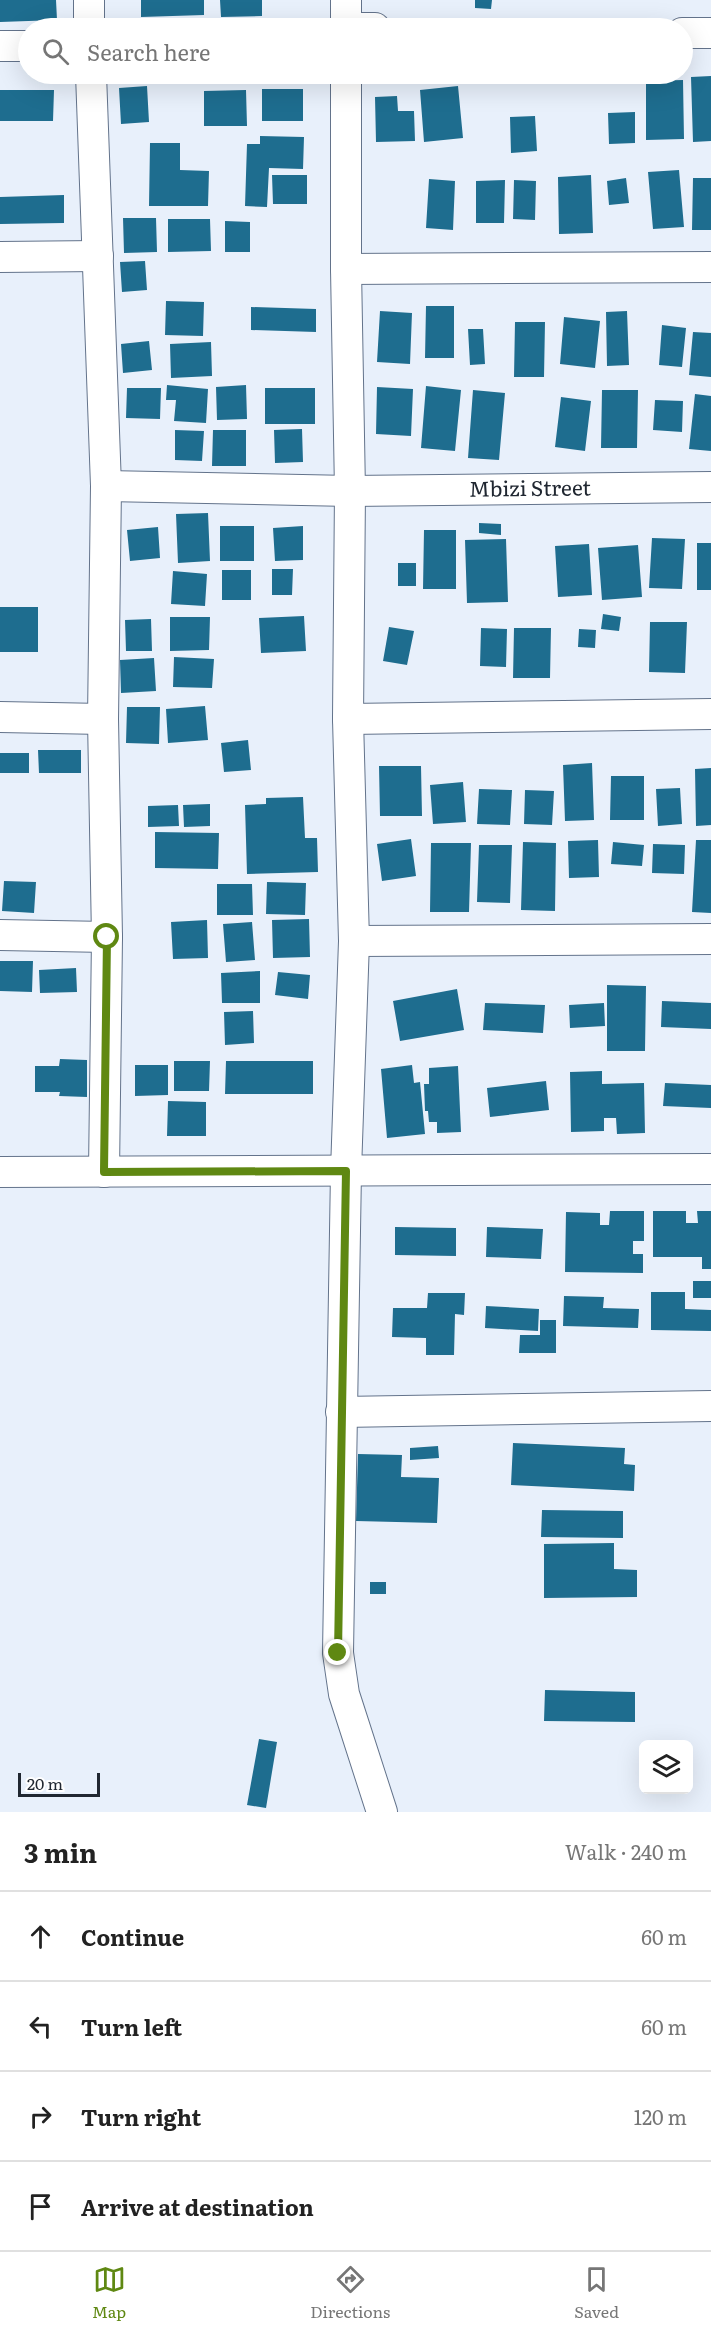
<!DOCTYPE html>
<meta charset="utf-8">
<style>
body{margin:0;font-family:Literata,serif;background:#f2f2f2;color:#222}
.controls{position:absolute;right:18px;bottom:18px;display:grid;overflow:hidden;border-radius:9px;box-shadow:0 6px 24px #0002}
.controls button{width:54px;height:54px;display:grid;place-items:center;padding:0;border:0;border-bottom:2px solid #e0e0e0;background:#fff;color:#222;font:30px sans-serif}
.scale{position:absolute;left:18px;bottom:15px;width:82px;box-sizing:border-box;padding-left:6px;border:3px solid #202731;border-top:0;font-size:16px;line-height:21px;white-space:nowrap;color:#202731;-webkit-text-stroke:4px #fff;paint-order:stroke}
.stop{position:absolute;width:18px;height:18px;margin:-14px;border:4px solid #5f8812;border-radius:50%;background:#fff}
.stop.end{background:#5f8812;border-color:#fff;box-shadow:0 2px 6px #0008}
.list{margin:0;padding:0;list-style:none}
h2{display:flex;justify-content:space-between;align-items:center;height:78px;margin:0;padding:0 24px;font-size:26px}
h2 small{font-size:20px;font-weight:400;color:#767676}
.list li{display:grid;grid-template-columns:39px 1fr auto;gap:18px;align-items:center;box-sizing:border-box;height:90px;padding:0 24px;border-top:2px solid #e0e0e0}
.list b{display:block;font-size:22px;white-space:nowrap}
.list em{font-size:20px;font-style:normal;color:#767676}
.icon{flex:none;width:33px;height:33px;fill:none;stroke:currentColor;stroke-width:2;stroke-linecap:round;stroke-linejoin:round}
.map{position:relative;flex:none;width:711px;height:1812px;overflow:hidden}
.search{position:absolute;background:#fff;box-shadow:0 6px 24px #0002;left:18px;right:18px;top:18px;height:66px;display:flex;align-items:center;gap:15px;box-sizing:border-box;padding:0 21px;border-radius:33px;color:#767676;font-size:22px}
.sheet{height:438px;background:#fff}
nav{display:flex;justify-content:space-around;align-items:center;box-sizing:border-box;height:84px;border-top:2px solid #e0e0e0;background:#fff;font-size:16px;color:#767676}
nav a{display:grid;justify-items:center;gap:3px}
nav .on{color:#5f8812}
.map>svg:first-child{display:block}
.building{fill:#1e6d8f}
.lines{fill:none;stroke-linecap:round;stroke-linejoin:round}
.minor-casing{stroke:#63738b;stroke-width:32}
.minor{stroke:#fff;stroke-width:30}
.route{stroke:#5f8812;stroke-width:8}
.labels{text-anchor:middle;stroke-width:6;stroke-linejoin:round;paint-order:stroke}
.street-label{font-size:21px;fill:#202731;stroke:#fff}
</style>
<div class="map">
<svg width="711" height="1812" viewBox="0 0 711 1812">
<rect width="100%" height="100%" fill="#e8f0fb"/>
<path class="building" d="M 0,0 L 56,0 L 57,20 L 0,22 Z
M 141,0 L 204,0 L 204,15 L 141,17 Z
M 220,0 L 262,0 L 262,16 L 221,17 Z
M 475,0 L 492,0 L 491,9 L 475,8 Z
M 121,74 L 154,74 L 154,77 L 121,76 Z
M 264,74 L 309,74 L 310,77 L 264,78 Z
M 711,76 L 711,141 L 693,142 L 691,77 Z
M 683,80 L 684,139 L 646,140 L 646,81 Z
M 147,86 L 149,122 L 121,124 L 119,88 Z
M 458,86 L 463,138 L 424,142 L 420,90 Z
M 262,89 L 303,89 L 303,121 L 262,121 Z
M 0,90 L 54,90 L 53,121 L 0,121 Z
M 246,90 L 247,126 L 204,126 L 204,91 Z
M 397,96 L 398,111 L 414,111 L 415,141 L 376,142 L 375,97 Z
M 635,112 L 635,143 L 609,144 L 608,113 Z
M 535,116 L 537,151 L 511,153 L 510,117 Z
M 260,136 L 304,137 L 303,169 L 269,168 L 267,207 L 245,206 L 247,144 L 260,144 Z
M 150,143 L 180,143 L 180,170 L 209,171 L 208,206 L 149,206 Z
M 679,170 L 684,227 L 653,229 L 648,172 Z
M 272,175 L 307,175 L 307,204 L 273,204 Z
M 591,175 L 593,233 L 559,234 L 558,177 Z
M 626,178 L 629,203 L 609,205 L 607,181 Z
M 693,178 L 711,178 L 711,230 L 692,230 Z
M 429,179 L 455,181 L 453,230 L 426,228 Z
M 505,180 L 504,223 L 476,223 L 476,181 Z
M 514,180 L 536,181 L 535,220 L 513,219 Z
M 64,195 L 64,223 L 0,224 L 0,197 Z
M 123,218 L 156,218 L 157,252 L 124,253 Z
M 168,219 L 210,219 L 211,251 L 168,252 Z
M 225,221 L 250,222 L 250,252 L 225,252 Z
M 145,261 L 147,290 L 122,292 L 120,262 Z
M 166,301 L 204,302 L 203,336 L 165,335 Z
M 426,306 L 454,306 L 454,358 L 425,358 Z
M 251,307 L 316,309 L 316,332 L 251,330 Z
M 380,311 L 412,313 L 410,364 L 377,362 Z
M 627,311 L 629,365 L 607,366 L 606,312 Z
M 564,317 L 600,321 L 595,368 L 560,364 Z
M 515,322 L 545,322 L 544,377 L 514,377 Z
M 662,325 L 686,328 L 682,367 L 659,365 Z
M 468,329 L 483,329 L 485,364 L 470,365 Z
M 693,332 L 711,333 L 711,377 L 689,375 Z
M 149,341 L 152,370 L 123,373 L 121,344 Z
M 211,342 L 212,376 L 171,378 L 170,344 Z
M 167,385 L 208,389 L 206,423 L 174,421 L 176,400 L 166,400 Z
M 246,385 L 247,419 L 217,420 L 216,387 Z
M 426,386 L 461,390 L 455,451 L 421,448 Z
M 377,387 L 413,389 L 411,436 L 376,434 Z
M 127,388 L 161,388 L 160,419 L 126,418 Z
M 265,388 L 315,388 L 315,424 L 265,424 Z
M 473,390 L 505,393 L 499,460 L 468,458 Z
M 602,390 L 638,390 L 637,448 L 601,448 Z
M 695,394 L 711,396 L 711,451 L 689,449 Z
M 561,397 L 591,401 L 585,451 L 555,447 Z
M 655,400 L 683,401 L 682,432 L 653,430 Z
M 302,429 L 303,462 L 275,463 L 274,430 Z
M 175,430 L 204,431 L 202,461 L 175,460 Z
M 213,430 L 246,430 L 246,466 L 212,466 Z
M 208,513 L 210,561 L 178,563 L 176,514 Z
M 479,523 L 501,524 L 501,535 L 479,533 Z
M 220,526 L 254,526 L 254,561 L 220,561 Z
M 303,526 L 303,560 L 275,561 L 273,528 Z
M 158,527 L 160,558 L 130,561 L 127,530 Z
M 424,530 L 456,530 L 456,589 L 423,589 Z
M 652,538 L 685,539 L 682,589 L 649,588 Z
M 506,539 L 508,602 L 467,603 L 465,540 Z
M 697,543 L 711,543 L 711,590 L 697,590 Z
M 589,544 L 592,595 L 558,597 L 555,546 Z
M 638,545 L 642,597 L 602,600 L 598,548 Z
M 398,563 L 416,563 L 416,586 L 398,586 Z
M 272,569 L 293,569 L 292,595 L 272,595 Z
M 222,570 L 251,570 L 251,600 L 222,600 Z
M 173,571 L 207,574 L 205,606 L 171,604 Z
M 0,607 L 38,607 L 38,652 L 0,652 Z
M 603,614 L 621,617 L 619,631 L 601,629 Z
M 304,616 L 306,651 L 261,653 L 259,618 Z
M 170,617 L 210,617 L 209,650 L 170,651 Z
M 151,619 L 152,651 L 126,651 L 125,620 Z
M 650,622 L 687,622 L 685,673 L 649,672 Z
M 389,627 L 414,631 L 407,665 L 383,661 Z
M 481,628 L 507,629 L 506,667 L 480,666 Z
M 514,628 L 551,628 L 550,678 L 513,678 Z
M 579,629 L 596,630 L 595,648 L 578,647 Z
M 174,657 L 214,659 L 212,688 L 173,687 Z
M 154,658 L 156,691 L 121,693 L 120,660 Z
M 205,706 L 208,740 L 168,743 L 166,709 Z
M 127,707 L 160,707 L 159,744 L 126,743 Z
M 248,740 L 251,770 L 224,772 L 221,743 Z
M 38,750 L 81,750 L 81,773 L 39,773 Z
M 0,753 L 29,753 L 29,773 L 0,773 Z
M 592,763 L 594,820 L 565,821 L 563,765 Z
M 379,766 L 421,766 L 422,816 L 380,816 Z
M 711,768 L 711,825 L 696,826 L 695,769 Z
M 611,776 L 644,776 L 644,820 L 610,820 Z
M 463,782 L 466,822 L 433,824 L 430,785 Z
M 680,788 L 682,824 L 658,826 L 656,789 Z
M 479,789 L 512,790 L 510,825 L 477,824 Z
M 525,790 L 554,791 L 552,825 L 524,824 Z
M 303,797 L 305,838 L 317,838 L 318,872 L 247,874 L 245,805 L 266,804 L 266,798 Z
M 210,804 L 210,826 L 184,827 L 183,805 Z
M 178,805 L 179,826 L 148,827 L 148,806 Z
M 155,832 L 219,833 L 218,869 L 155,868 Z
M 411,839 L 416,876 L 382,881 L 377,844 Z
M 598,840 L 599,877 L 569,878 L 568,841 Z
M 696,840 L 711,840 L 711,913 L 692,912 Z
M 523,842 L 556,843 L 555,911 L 521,910 Z
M 613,842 L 644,845 L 642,866 L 611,864 Z
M 431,843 L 471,843 L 469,912 L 430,912 Z
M 653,844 L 685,845 L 684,874 L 652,873 Z
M 479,845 L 512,845 L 510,903 L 477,902 Z
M 4,881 L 36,882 L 34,913 L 2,911 Z
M 267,882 L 306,883 L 305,915 L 266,914 Z
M 217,884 L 252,884 L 253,915 L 217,915 Z
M 309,919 L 310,957 L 273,958 L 272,920 Z
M 207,920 L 208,958 L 173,959 L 171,922 Z
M 252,922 L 255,960 L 226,962 L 223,924 Z
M 0,961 L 33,961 L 32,992 L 0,991 Z
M 76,968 L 77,992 L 40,993 L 39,970 Z
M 260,971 L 260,1003 L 222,1003 L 221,973 Z
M 278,972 L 310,975 L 308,999 L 275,995 Z
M 607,985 L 646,986 L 645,1051 L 607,1051 Z
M 457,989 L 464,1030 L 400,1041 L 393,1001 Z
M 662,1001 L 711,1003 L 711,1029 L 661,1027 Z
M 485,1003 L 545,1005 L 543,1033 L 483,1030 Z
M 604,1003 L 605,1026 L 570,1028 L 569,1005 Z
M 253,1011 L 254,1043 L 225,1045 L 224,1012 Z
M 60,1059 L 87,1060 L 87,1097 L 59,1096 L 60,1092 L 35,1092 L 35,1066 L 59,1066 Z
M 174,1061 L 210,1061 L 209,1091 L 174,1091 Z
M 226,1061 L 313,1061 L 313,1094 L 225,1094 Z
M 135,1065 L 168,1065 L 168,1095 L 135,1096 Z
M 412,1065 L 414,1083 L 420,1082 L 425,1134 L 387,1138 L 381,1069 Z
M 458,1066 L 461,1132 L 437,1133 L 437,1122 L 429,1122 L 428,1111 L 425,1111 L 424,1084 L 429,1084 L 429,1068 Z
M 602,1071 L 602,1084 L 644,1083 L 645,1133 L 617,1134 L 616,1118 L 604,1118 L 604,1131 L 571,1132 L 570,1072 Z
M 546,1081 L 549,1110 L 490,1117 L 487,1088 Z
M 665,1083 L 711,1085 L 711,1108 L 663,1106 Z
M 168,1101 L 206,1102 L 206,1136 L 167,1136 Z
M 610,1211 L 644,1211 L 644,1241 L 633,1241 L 633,1254 L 643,1254 L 643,1273 L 565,1272 L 566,1212 L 600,1213 L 600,1225 L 609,1225 Z
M 653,1211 L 686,1211 L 686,1223 L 698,1223 L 697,1211 L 711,1211 L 711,1269 L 702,1269 L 702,1257 L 653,1257 Z
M 395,1227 L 456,1228 L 456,1256 L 395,1255 Z
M 487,1227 L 543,1229 L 541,1259 L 486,1257 Z
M 693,1281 L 711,1281 L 711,1298 L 693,1298 Z
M 651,1292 L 685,1292 L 685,1309 L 711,1310 L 711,1331 L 651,1330 Z
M 428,1293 L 465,1293 L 464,1315 L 455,1314 L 454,1355 L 426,1355 L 426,1338 L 392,1337 L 393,1308 L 427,1308 Z
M 564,1296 L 604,1297 L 603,1308 L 639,1309 L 638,1328 L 563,1326 Z
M 486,1306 L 539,1309 L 538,1331 L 485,1328 Z
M 540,1320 L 556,1320 L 556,1353 L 519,1353 L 520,1335 L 540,1335 Z
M 513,1443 L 625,1448 L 624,1464 L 635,1465 L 634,1491 L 511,1485 Z
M 438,1446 L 439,1458 L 410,1460 L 410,1448 Z
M 358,1454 L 402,1455 L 401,1477 L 439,1478 L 437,1523 L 356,1521 Z
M 542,1510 L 623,1511 L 623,1538 L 541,1537 Z
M 614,1543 L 614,1569 L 637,1570 L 637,1597 L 544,1598 L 544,1544 Z
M 370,1582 L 386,1582 L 386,1594 L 370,1594 Z
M 545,1690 L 635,1692 L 635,1722 L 544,1721 Z
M 259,1739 L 277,1742 L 266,1808 L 247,1805 Z"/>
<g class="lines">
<defs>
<g id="minor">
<path d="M 89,0 L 89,28"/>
<path d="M 346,0 L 346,28"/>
<path d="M 346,28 L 375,28"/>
<path d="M 682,33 L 711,33"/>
<path d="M 0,46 L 28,46"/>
<path d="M 91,74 L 106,486 L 103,719 L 107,937 L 104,1172"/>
<path d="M 346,74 L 346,269 L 350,491 L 348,719 L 354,941 L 346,1171 L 338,1653 L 344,1694 L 382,1812"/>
<path d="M 0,257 L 98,256"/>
<path d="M 346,269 L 711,267"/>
<path id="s1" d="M 106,486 L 350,491 L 711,487"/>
<path d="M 0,717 L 103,719"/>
<path d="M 348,719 L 711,714"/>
<path d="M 0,935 L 107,937"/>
<path d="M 354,941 L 711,939"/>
<path d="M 0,1172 L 711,1169"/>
<path d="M 341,1412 L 711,1406"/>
</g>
</defs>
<use href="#minor" class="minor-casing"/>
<use href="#minor" class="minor"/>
</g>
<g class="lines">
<path class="route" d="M 107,937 L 104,1172 L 346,1171 L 338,1653"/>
</g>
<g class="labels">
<g class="street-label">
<text dy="7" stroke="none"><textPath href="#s1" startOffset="424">Mbizi Street</textPath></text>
</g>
</g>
</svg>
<div class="controls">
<button><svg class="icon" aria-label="layers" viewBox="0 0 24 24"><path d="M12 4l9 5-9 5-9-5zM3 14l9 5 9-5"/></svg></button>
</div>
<div class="scale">20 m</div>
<div class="stop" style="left:107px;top:937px"></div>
<div class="stop end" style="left:338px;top:1653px"></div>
<div class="search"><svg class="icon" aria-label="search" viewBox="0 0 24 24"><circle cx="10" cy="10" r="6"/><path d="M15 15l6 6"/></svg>Search here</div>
</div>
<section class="sheet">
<h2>3 min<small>Walk · 240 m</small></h2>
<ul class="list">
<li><svg class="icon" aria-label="ahead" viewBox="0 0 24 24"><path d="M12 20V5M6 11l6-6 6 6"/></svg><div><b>Continue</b></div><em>60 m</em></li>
<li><svg class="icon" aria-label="left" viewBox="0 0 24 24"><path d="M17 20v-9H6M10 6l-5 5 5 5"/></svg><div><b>Turn left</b></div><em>60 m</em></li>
<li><svg class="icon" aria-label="right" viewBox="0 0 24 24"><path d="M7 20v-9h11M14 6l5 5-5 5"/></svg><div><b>Turn right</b></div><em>120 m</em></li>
<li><svg class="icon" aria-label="arrive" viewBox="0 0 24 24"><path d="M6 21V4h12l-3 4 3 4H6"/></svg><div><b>Arrive at destination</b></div></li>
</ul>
</section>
<nav>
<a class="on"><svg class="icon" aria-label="map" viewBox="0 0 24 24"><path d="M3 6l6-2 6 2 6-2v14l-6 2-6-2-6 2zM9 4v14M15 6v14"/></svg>Map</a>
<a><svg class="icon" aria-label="directions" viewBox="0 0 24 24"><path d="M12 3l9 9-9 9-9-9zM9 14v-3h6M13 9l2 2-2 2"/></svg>Directions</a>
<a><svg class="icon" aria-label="saved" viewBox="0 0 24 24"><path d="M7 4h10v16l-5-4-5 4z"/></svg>Saved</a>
</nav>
